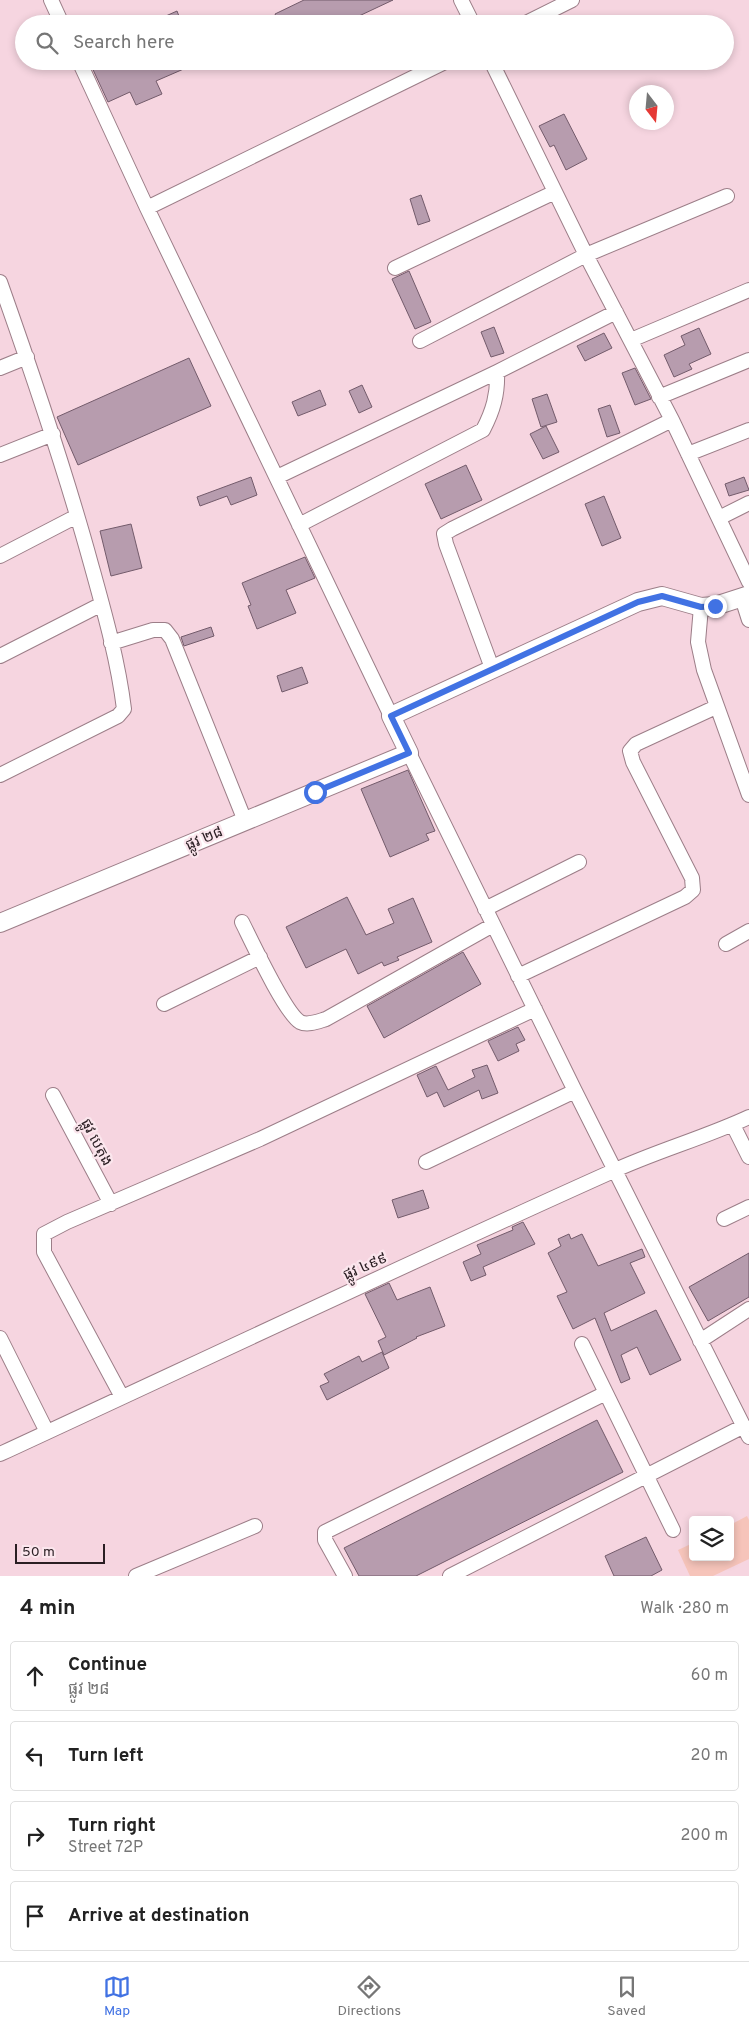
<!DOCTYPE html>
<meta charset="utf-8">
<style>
body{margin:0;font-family:Overpass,"Noto Sans Khmer",sans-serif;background:#f2f2f2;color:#222}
.controls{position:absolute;right:15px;bottom:15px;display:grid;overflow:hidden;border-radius:5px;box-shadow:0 2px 8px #0003}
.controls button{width:45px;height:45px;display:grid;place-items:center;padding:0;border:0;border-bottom:1px solid #e0e0e0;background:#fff;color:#222;font:25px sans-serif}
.compass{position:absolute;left:629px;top:85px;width:45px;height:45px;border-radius:50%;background:#fff;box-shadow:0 2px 8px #0003;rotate:164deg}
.scale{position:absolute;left:15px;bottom:12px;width:90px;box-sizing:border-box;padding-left:5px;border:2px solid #2a1e23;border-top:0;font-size:14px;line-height:18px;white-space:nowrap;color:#2a1e23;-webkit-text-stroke:4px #fbe6ed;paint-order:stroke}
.stop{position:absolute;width:15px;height:15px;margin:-11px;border:4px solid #4172e3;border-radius:50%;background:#fff}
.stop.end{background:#4172e3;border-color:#fff;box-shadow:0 1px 5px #0008}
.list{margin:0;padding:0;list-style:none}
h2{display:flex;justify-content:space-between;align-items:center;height:65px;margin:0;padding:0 20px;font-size:21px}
h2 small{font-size:16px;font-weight:400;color:#767676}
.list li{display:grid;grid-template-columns:32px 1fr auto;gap:15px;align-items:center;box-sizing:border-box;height:70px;margin:0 10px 10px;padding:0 10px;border:1px solid #e0e0e0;border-radius:5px}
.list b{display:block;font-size:19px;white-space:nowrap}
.list p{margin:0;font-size:16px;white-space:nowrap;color:#767676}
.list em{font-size:16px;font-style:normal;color:#767676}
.icon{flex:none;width:28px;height:28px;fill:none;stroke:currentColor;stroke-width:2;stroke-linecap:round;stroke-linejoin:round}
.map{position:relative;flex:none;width:749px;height:1576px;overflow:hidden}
.search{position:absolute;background:#fff;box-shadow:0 2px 8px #0003;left:15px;right:15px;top:15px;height:55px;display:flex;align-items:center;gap:12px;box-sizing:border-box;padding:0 18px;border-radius:28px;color:#767676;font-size:19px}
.sheet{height:385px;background:#fff}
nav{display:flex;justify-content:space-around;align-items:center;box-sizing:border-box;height:70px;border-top:1px solid #e0e0e0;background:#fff;font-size:14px;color:#767676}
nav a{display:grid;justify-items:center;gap:2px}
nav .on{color:#4172e3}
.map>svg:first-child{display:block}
.green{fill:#f6c4ba}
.building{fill:#b79cae;stroke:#735b6b}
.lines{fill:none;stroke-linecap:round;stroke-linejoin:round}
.minor-casing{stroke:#9c7e88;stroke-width:16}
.tertiary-casing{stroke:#9c7e88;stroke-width:20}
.minor{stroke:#fff;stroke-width:14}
.tertiary{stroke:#fff;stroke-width:18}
.route{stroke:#4172e3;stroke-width:6}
.labels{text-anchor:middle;stroke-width:4.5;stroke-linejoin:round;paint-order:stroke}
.street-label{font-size:15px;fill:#2a1e23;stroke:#fbe6ed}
</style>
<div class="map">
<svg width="749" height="1576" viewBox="0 0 749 1576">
<rect width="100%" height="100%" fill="#f6d5e0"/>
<path class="green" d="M 747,1516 L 749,1520 L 749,1559 L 713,1576 L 690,1576 L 678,1550 L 693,1543 L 693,1557 L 730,1557 L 730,1525 Z"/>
<path class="building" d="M 304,0 L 393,0 L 342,24 L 279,24 L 275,14 Z
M 177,11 L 182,24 L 148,24 Z
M 89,61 L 202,61 L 156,81 L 162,94 L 136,105 L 130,92 L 108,102 Z
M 564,114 L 587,159 L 566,170 L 554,145 L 550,147 L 539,126 Z
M 421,195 L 430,221 L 418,225 L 410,199 Z
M 409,271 L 431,322 L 415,329 L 392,279 Z
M 494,327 L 504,353 L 491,357 L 481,332 Z
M 699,328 L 711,354 L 689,364 L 692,369 L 674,377 L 664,355 L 685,345 L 681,336 Z
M 604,333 L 612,348 L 585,361 L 577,346 Z
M 189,358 L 211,406 L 78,465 L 57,417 Z
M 635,368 L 651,399 L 635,405 L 622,373 Z
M 362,385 L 372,407 L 359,413 L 349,391 Z
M 320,390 L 326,405 L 298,416 L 292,402 Z
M 547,394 L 557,422 L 541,427 L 532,399 Z
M 610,405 L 620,433 L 607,437 L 598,409 Z
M 546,426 L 559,452 L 543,459 L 530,434 Z
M 466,465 L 482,500 L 441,519 L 425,484 Z
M 251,477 L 257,495 L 231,505 L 227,496 L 200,506 L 197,497 Z
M 744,477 L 749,490 L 729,496 L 725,484 Z
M 604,496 L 621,538 L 602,546 L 585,504 Z
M 131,524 L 142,568 L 111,576 L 100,531 Z
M 305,557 L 315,578 L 286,590 L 296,613 L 257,629 L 248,606 L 251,605 L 242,583 Z
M 211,627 L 214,636 L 184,646 L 181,637 Z
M 302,667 L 308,683 L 282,692 L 277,676 Z
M 408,770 L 435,831 L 426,834 L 429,840 L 390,857 L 361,789 Z
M 347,897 L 366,935 L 394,923 L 388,909 L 413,898 L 432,942 L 397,957 L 399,960 L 384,966 L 382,962 L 358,974 L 346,949 L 306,968 L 286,927 Z
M 463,952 L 481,984 L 384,1038 L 367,1006 Z
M 518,1027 L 525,1040 L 516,1044 L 519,1051 L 498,1061 L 488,1041 Z
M 487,1065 L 498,1093 L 482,1099 L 479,1090 L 444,1107 L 437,1092 L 427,1097 L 417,1075 L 436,1066 L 448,1090 L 475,1077 L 472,1070 Z
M 423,1190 L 429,1208 L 398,1218 L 392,1200 Z
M 523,1222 L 535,1244 L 483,1267 L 486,1275 L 471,1281 L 463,1262 L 481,1254 L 477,1245 L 513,1230 L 512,1227 Z
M 569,1234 L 571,1239 L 582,1234 L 598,1266 L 642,1249 L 645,1257 L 630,1263 L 645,1293 L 604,1313 L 611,1331 L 656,1310 L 681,1360 L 650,1375 L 637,1347 L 621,1355 L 630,1379 L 621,1383 L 595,1318 L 573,1329 L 557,1296 L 567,1292 L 548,1253 L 561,1246 L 558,1239 Z
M 749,1253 L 749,1297 L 708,1321 L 689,1287 Z
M 389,1283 L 397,1300 L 430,1287 L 445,1326 L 416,1337 L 417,1338 L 384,1355 L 378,1341 L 386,1337 L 365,1294 Z
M 382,1352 L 389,1368 L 327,1400 L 320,1386 L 329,1382 L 324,1374 L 359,1356 L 362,1362 Z
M 597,1420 L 623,1472 L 416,1576 L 359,1576 L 344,1548 Z
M 646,1537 L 662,1570 L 651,1576 L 614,1576 L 605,1556 Z"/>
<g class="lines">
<defs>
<path id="minor" d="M 51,0 L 62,24
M 461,0 L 473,24
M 524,24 L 572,0
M 79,61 L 147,208 L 391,716
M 491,61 L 586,255 L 672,420 L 749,582
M 147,208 L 447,61
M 395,268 L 555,192
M 0,282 C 33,375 65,469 91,564 C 104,611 118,660 124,709 L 118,716 L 0,775
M 631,340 L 749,290
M 420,341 L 586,255 L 727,196
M 0,368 L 27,357
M 659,397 L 749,360
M 688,454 L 749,430
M 0,455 L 53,434
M 277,477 L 497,372 L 616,312
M 719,518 L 749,503
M 299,525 L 483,430 C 493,411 498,394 497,372
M 0,556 L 77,516
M 742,598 L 749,620
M 701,607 L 698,642 L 704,670 L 749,795
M 111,643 L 153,630 L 165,630 L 172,639 L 245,821
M 0,656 L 102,604
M 492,668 L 446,544 L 444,534 L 452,529 L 672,420
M 409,753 L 575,1091 L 749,1437
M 485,909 L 579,862
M 242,922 C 252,942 285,1013 300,1022 C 308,1026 319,1021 326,1019 L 493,925
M 726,944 L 749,931
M 518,976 L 685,897 L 693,890 L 692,878 L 633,762 L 630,751 L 636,744 L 716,707
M 164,1004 L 260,957
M 53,1095 L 111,1204
M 733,1125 L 749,1157
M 426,1162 L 575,1091
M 724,1219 L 749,1207
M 0,1338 L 47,1432
M 700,1341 L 749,1309
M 582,1344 L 673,1530
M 122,1397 L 44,1252 L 44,1234 L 67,1222 L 260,1139 L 535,1009
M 0,1454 C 203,1360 406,1264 611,1172 C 656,1151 704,1138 749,1117
M 136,1576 L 255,1526
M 345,1576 L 325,1540 L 325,1532 L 606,1393
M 450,1576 L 744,1426"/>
<path id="tertiary" d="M 0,923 L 409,753 L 391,716 L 638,602 L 662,596 L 701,607 L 715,606 L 749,595"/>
</defs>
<use href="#minor" class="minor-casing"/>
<use href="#tertiary" class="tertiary-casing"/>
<use href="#minor" class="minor"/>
<use href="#tertiary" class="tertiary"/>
</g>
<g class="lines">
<path class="route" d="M 315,792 L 409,753 L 391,716 L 638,602 L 662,596 L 701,607 L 715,606"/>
</g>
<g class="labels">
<g class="street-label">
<text transform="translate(204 838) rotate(-23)" y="5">ផ្លូវ ២៨</text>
<text transform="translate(97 1142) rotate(62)" y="5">ផ្លូវ បេតុង</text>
<text transform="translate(365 1266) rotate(-24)" y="5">ផ្លូវ ៤៩៩</text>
</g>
</g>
</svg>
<div class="controls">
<button><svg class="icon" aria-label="layers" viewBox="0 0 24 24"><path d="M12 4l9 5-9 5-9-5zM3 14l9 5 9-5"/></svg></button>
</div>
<svg class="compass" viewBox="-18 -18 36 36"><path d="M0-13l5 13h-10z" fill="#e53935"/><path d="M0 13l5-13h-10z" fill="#767676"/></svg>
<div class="scale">50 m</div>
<div class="stop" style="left:315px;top:792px"></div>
<div class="stop end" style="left:715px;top:606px"></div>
<div class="search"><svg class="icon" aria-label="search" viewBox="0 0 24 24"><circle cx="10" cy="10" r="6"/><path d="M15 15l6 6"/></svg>Search here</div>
</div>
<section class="sheet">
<h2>4 min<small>Walk · 280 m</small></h2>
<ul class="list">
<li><svg class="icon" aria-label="ahead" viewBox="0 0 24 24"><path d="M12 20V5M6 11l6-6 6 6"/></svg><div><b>Continue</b><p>ផ្លូវ ២៨</p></div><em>60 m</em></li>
<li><svg class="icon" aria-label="left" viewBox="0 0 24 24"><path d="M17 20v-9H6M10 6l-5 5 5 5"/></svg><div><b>Turn left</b></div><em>20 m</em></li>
<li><svg class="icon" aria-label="right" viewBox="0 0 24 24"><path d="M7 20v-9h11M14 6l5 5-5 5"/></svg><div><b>Turn right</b><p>Street 72P</p></div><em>200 m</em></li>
<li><svg class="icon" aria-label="arrive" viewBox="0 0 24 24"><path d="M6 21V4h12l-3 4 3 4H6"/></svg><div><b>Arrive at destination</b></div></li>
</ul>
</section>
<nav>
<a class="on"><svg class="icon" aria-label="map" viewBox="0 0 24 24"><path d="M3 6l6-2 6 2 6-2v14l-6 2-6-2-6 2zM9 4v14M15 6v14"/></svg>Map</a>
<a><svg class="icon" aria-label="directions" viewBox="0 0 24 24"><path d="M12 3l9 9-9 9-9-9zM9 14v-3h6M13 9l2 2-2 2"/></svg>Directions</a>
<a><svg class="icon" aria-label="saved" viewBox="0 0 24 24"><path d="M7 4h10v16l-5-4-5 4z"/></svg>Saved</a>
</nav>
